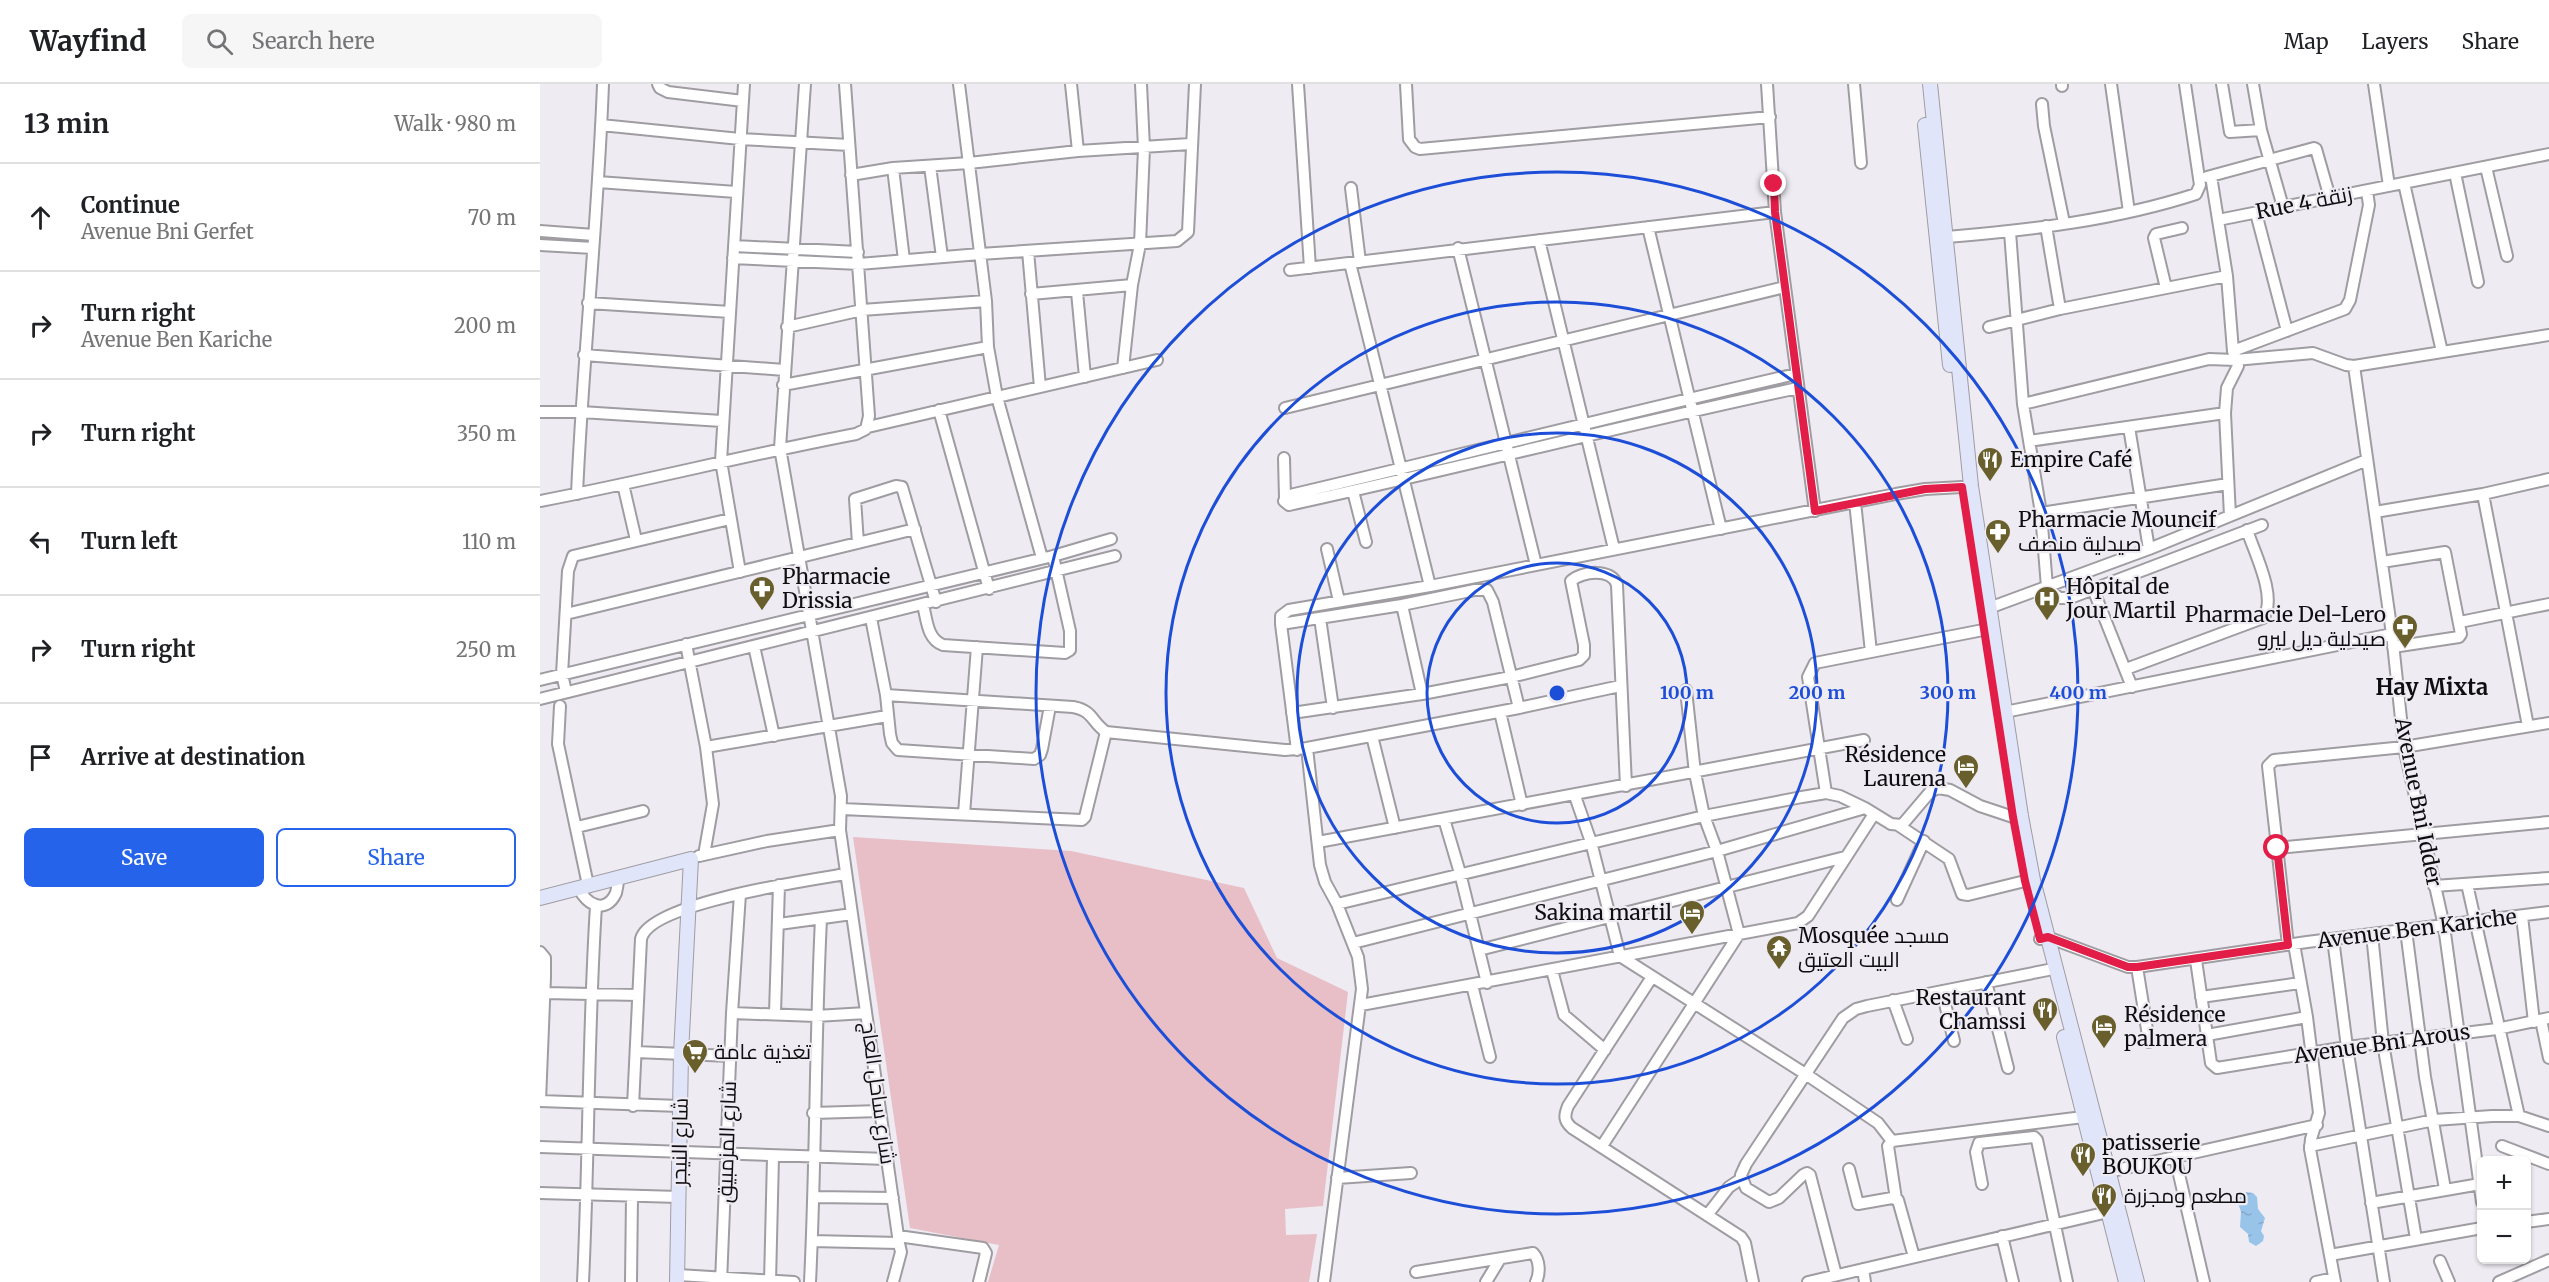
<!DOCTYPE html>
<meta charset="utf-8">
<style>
body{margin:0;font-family:Merriweather,Cairo,serif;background:#f6f6f6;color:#202124}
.controls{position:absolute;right:18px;bottom:18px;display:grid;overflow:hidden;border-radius:9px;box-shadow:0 2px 4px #0004}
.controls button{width:54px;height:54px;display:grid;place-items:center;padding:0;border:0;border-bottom:2px solid #e0e0e0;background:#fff;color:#202124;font:30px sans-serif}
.stop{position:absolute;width:18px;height:18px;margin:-14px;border:4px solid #e11d48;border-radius:50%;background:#fff}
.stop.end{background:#e11d48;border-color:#fff;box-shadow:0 2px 6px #0008}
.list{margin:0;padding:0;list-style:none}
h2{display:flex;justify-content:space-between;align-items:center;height:78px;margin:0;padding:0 24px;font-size:26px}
h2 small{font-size:20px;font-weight:400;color:#757577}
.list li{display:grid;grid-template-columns:39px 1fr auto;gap:18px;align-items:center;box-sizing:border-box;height:108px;padding:0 24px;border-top:2px solid #e0e0e0}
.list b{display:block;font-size:22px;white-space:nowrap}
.list p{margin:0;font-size:20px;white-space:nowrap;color:#757577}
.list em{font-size:20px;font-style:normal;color:#757577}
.actions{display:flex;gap:12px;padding:18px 24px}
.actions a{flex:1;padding:14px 0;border:2px solid #2563eb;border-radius:9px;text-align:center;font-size:21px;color:#2563eb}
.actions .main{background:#2563eb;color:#fff}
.icon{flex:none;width:33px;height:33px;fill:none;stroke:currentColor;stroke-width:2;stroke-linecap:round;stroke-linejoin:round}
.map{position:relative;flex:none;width:2009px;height:1198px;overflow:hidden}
header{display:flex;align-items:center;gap:36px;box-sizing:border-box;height:84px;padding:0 30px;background:#fff;border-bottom:2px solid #e0e0e0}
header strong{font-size:28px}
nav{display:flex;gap:33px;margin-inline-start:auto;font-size:21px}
.search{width:420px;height:54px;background:#f6f6f6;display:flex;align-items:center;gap:15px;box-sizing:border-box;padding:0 21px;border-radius:9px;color:#757577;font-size:22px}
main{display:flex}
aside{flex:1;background:#fff}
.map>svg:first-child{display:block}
.grass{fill:#e8bfc6}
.water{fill:url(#water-ripples)}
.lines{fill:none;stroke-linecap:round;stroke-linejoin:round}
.street-casing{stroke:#9f9ca2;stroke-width:14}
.secondary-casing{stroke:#9f9ca2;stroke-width:16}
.street{stroke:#fff;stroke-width:10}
.secondary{stroke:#e1e5fa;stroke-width:14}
.route{stroke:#e11d48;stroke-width:8}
.ring{fill:none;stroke:#1d4ed8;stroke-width:3}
.labels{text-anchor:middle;stroke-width:4.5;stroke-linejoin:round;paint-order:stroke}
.street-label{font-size:21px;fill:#0e0d0f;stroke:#eeebf2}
.poi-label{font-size:21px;fill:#0e0d0f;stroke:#eeebf2;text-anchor:start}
.neighbourhood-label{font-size:22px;font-weight:bold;fill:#0e0d0f;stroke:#eeebf2}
.centre{fill:#1d4ed8;stroke:#eeebf2;stroke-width:3}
.ring-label{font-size:18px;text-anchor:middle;font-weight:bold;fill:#1d4ed8;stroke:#eeebf2;stroke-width:4.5;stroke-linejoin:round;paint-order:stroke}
</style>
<header>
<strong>Wayfind</strong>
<div class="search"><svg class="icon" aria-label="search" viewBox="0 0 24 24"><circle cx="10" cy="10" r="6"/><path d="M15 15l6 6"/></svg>Search here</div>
<nav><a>Map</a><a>Layers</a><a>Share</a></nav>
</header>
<main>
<aside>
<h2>13 min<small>Walk · 980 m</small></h2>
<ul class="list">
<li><svg class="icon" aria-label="ahead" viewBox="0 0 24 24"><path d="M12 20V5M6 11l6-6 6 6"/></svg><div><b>Continue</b><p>Avenue Bni Gerfet</p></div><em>70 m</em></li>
<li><svg class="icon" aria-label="right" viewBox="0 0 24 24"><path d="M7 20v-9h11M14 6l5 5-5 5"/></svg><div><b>Turn right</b><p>Avenue Ben Kariche</p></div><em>200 m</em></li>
<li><svg class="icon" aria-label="right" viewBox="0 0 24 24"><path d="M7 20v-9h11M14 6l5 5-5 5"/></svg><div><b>Turn right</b></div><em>350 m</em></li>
<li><svg class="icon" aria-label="left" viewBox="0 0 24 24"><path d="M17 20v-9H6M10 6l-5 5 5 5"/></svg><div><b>Turn left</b></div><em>110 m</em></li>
<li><svg class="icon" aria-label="right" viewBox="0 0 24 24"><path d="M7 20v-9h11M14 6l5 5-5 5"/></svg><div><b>Turn right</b></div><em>250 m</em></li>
<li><svg class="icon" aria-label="arrive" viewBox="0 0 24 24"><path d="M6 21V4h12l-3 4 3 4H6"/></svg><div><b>Arrive at destination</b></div></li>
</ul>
<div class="actions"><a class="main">Save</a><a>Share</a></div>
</aside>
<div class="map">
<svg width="2009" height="1198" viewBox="0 0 2009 1198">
<defs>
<pattern id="water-ripples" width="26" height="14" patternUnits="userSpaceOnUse" patternTransform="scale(1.5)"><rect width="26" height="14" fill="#99c4ea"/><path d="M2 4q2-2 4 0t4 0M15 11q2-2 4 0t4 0" fill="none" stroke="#83a7c8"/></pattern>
</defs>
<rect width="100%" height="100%" fill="#eeebf2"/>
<path class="grass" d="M 313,753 L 531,767 L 704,804 L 737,874 L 808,908 L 783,1122 L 745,1125 L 746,1151 L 777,1150 L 769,1198 L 448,1198 L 459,1161 L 370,1144 Z"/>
<path class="water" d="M 1706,1108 L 1713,1109 L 1717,1113 L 1718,1125 L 1725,1134 L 1721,1147 L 1724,1152 L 1723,1157 L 1716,1162 L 1709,1158 L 1708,1150 L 1700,1143 L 1701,1128 L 1697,1116 Z"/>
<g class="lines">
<defs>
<path id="street" d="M 118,0 L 120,4 L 128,8 L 203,17
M 265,0 L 240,364 L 301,712 L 300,746 L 358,1152 L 443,1164 L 446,1169 L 439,1198
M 419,0 L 446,217 L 448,263 L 457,313 L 502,474
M 531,0 L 538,67
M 758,0 L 770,184
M 866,0 L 869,55 L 875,63 L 880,65 L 1230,33
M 1227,0 L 1235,128 L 1275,427
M 1314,0 L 1321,79
M 1522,0 L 1522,2
M 1571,0 L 1589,128
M 1682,0 L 1690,48 L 1721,46
M 1713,0 L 1721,46 L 1743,123
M 1834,0 L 1849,102
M 1502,20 L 1504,42 L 1524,139
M 61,41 L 200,55 L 309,61
M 390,82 L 402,173
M 1946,83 L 1967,172
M 353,84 L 364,176
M 1915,89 L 1938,198
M 311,91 L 353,84 L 429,79 L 538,67 L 650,60
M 1671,92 L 1687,192 L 1693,267 L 1698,282 L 1687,304 L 1685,329 L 1690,432
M 1667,93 L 1774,64 L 1776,65 L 1790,114
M 58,98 L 196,108
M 1864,99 L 1902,268
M 811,104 L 820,178
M 1716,129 L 1747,247
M 1678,136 L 2009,70
M 1506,142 L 1520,225
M 1108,143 L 1181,445
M 0,147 L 54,151
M 1470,148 L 1483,320 L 1501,429 L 1507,503 L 1519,514 L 1530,514 L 1722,441
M 1407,153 C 1491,146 1576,136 1656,110 L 1660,101 L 1645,0
M 999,156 L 1074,465
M 0,161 L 53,164
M 194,162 L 318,168
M 918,164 L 996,481
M 488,167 L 500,303
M 193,174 L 319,180 L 440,170 L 637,157 L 648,148 L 655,0
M 810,179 L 890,502
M 750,186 L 1235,128
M 1626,204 L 1614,154 L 1616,150 L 1642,144
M 537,208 L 545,293
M 491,210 L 592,201
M 48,219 L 190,228
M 247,243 L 322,226 L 446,217
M 1449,243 L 1520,225 L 1687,192
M 1693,267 L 1805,225 L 1810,216 L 1829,121 L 1827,107
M 44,271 L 244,286
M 1814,282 L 1852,550 L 1864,663 L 1904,842 L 1942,1118
M 583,284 L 592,201 L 600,160 L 604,64 L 601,0
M 1256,290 C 1086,329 916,372 746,412 L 744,417 L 749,421 C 919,384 1087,340 1258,304
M 243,301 L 448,263
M 1483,320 L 1669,275 L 1695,276 L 1773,269 L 1806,281 L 1814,282 L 2009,251
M 745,324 L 1245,203
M 399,326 L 449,505
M 0,328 L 41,328 L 182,337
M 328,343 L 617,276
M 1589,343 L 1609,465
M 1489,357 L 1685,329
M 744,374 L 745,414
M 83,400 L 96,456
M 813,407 L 826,458
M 37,410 C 43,273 58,137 63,0
M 1943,410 L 1988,642
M 0,417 C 106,397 210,370 316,350 L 326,345 L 329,332 L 305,0
M 1315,418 L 1331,568
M 1835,428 L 1943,410 L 2009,395
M 1501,429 L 1688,400
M 318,459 L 315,415 L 356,402 L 362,403 L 396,518
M 787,465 L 799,517
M 1842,478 L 1905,468 L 1921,550 L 1919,553 L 1853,563
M 200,488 L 181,377 L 204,0
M 1553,505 L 1592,603
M 383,521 C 387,536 387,555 403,561 L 525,569 L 530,566 L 530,547 L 513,472
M 862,521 L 882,610
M 1449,524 L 1609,465 L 1827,376
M 26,530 L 375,445
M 331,534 L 346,611 L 350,650 L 352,659 L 358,666 L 494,675 L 500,671 L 502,665 L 510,622
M 780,534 L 793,624
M 1920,538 L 2009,520
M 741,540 L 862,521 L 935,506 L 947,506 L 953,518 L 979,624
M 146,560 L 166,663 L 173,720 L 164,771
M 214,562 L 234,652
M 1586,585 L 1723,534 C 1738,514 1714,468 1707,446
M 0,596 L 513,472 L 571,455
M 26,608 L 22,590 L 28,487 L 33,472 L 190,435
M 346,611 L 533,623 C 554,627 551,638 566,648 L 745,666 L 767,664 L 979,624 L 1080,602
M 0,615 L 575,472
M 20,622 L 18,660 L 48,801
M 960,628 L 982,721
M 1465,628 L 1852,550
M 752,629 L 882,610 L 971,593 L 1039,576 L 1044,571 L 1044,561 L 1031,497 C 1042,487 1072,484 1077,501 L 1086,702
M 832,652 L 855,744
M 166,663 L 347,632
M 767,664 L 780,781 L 785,798 L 797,820 L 1164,732 L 1262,713 L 1286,709 L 1300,712 L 1325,724
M 757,666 L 741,540 L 741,532 L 749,526 L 890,502 L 1356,410 L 1385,405 L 1422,403
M 1286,709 L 1268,593 L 1275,579 L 1443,546
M 1035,712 L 1051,758 L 1080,872 L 1267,991 L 1338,1039 L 1352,1057
M 302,725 L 542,736 L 545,733 L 566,648
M 424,730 L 437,563
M 904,735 L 920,789 L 947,899
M 1358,741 L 1409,775 L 1422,810 L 1428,811 L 1485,797
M 37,743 L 103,727
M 778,758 L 1324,656
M 1737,764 L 2009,738
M 159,772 L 227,757 L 300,746
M 1927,800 L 1979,1032
M 1894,802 L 2009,794
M 39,804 C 46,821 66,831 76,809 C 77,805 78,799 78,794
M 1357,816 L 1384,757
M 1982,832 L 1994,938
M 239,840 L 312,830
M 1866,846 L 1885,993 L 1905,1105
M 1832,850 L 1843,959 L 1876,1155
M 1500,855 L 1507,853 L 1588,883 L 1597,883 L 1767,858 L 2009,828
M 1793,855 L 1807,963 L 1844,1198
M 813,859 L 1177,767 L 1325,724 L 1351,740 L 1362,741 L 1390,708 L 1398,704 L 1410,706 L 1440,722 L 1473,733
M 1754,860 L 1767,933 L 1779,1029 L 1771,1055 L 1770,1065 L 1795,1198
M 1748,861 L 1728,682 L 1734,676 L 1864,663 L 2009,639
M 939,866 L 1305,773
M 0,868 L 5,874 L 5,893 L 0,1017
M 1656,876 L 1671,979 L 1677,984 L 1807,963 L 1957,945 L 2009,934
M 1597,883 L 1609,958
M 1012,886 L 1024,931 L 1065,966
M 1112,893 L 1028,1022 C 1024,1032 1024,1037 1032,1044 L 1201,1153 L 1205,1159 L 1213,1198
M 1446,898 L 1468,984
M 932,901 L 950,973
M 1402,907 L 1414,957
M 5,909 L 98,911
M 1661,913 L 1760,899
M 1353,916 L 1367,955
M 821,921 L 1258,839 L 1268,832 L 1334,730
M 192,929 L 276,932 L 326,929
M 235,929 L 239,801
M 2001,936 L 2009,974
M 1667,951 L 1767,933
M 96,968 L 190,972
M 0,1017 L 140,1022
M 93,1022 L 101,855 C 109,819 270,796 306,790
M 273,1029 L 340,1027
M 1062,1062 L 1199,850 L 1177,767 L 1164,732 L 1155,689 L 1146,606
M 1770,1062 L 1894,1036 L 1952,1032 L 1979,1032 L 2009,1042
M 1962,1062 L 2009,1080
M 0,1063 L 347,1075
M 1635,1073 L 1664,1198
M 1309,1085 L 1318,1120 L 1352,1114 L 1358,1116 L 1374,1173
M 1568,1088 L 1777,1041
M 797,1094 L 871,1089
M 1442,1100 L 1436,1068 L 1439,1059 L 1494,1053 L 1497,1056 L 1527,1198
M 0,1109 L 139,1113
M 273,1113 L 353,1114
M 1356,1115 L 1348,1062 L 1352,1057 L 1543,1033
M 1831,1119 L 1940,1100
M 1168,1130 L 1189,1103 L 1201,1095
M 1986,1138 L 2009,1135
M 1462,1152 L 1473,1198
M 272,1157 L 359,1159
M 1790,1171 L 1942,1144
M 1900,1177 L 1909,1198
M 1323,1185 L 1325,1198
M 876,1188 L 993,1169 C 1000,1176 1000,1190 996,1198
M 138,1191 L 254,1198
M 1296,1191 L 1270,1091 L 1267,1089 L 1263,1091 L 1239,1114 L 1229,1118 L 1206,1104 L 1201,1091 L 1206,1080 L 1303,934 L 1316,925 L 1327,922 L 1508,886
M 43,1198 C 49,1073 48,947 56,822
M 91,1198 L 92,1112
M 181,1198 L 192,929 L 200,810
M 230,1198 L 233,1073
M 270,1198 C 276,1077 275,956 281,835
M 353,1198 L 361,1168 L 358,1155
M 784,1198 L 822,905 L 818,873 L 797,820
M 946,1198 L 960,1175
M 1268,1198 L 1568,1128
M 1776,1198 L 1794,1194
M 1959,1198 L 2009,1176"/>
<path id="secondary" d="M 1390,0 L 1431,402 L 1481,732 L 1493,796 L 1597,1198
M 1385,41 L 1410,281
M 0,814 L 151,775 L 141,970 L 137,1198
M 1524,953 L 1586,1198"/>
</defs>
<use href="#street" class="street-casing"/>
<use href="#secondary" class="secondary-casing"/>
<use href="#street" class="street"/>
<use href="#secondary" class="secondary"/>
</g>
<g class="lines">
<path class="route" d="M 1234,100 L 1235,128 L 1275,427 L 1385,405 L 1422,403 L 1473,733 L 1485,797 L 1500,855 L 1508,853 L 1588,883 L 1597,883 L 1748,861 L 1737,764"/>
</g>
<g class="ring">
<circle cx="1017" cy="609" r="130"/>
<circle cx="1017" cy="609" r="260"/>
<circle cx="1017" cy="609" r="391"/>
<circle cx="1017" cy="609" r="521"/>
</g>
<defs>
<symbol id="restaurant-pin" viewBox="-11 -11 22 30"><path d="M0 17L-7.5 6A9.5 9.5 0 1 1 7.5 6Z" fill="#695f2c" stroke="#eeebf2"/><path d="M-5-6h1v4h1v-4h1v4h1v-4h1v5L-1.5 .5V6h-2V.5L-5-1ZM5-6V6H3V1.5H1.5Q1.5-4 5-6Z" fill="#fff"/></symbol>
<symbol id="pharmacy-pin" viewBox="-11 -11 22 30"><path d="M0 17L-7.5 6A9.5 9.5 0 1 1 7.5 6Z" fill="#695f2c" stroke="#eeebf2"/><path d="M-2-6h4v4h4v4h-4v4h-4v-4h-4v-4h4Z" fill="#fff"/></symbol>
<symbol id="hospital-pin" viewBox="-11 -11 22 30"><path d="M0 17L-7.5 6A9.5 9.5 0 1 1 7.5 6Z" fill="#695f2c" stroke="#eeebf2"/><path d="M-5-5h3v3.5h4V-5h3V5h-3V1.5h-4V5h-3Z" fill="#fff"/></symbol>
<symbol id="hotel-pin" viewBox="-11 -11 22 30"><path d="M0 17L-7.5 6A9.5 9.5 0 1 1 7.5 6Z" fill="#695f2c" stroke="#eeebf2"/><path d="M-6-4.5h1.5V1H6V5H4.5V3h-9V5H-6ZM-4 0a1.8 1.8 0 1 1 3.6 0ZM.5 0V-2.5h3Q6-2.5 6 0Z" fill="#fff"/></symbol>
<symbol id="temple-pin" viewBox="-11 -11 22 30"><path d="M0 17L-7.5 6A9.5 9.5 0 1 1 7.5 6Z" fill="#695f2c" stroke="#eeebf2"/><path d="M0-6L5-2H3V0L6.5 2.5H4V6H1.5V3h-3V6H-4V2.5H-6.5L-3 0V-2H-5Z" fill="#fff"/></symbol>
<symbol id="supermarket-pin" viewBox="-11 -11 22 30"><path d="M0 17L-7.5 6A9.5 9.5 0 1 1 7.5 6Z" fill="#695f2c" stroke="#eeebf2"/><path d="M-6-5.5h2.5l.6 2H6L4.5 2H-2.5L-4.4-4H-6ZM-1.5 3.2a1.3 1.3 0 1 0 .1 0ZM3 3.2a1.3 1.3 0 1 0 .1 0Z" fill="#fff"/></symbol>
</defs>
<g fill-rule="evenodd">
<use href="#restaurant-pin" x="1435" y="361" width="30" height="40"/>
<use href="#pharmacy-pin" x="1443" y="433" width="30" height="40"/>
<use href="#pharmacy-pin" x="207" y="490" width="30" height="40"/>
<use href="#hospital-pin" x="1492" y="500" width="30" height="40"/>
<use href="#pharmacy-pin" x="1850" y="528" width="30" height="40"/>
<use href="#hotel-pin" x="1411" y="668" width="30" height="40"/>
<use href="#hotel-pin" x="1137" y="814" width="30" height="40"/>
<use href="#temple-pin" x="1224" y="849" width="30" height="40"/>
<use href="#restaurant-pin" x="1490" y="911" width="30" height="40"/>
<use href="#hotel-pin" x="1549" y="928" width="30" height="40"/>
<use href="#supermarket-pin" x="140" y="953" width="30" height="40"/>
<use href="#restaurant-pin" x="1528" y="1056" width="30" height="40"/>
<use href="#restaurant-pin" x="1549" y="1097" width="30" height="40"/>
</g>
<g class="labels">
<g class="street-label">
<text transform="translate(1764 119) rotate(-11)" y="7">Rue 4 زنقة</text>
<text transform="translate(1878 718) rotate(79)" y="7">Avenue Bni Idder</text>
<text transform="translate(1877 845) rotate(-7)" y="7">Avenue Ben Kariche</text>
<text transform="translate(1842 960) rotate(-8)" y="7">Avenue Bni Arous</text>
<text transform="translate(338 1009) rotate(82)" y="7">شارع ساحل العاج</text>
<text transform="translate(140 1058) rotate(-89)" y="7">شارع النيجر</text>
<text transform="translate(187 1058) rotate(-88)" y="7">شارع المزمبيق</text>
</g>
<g class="poi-label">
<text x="1470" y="383">Empire Café</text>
<text x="1478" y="443">Pharmacie Mouncif<tspan x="1478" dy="24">صيدلية منصف</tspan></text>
<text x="242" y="500">Pharmacie<tspan x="242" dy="24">Drissia</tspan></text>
<text x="1526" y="510">Hôpital de<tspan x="1526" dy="24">Jour Martil</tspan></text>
<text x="1846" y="538" text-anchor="end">Pharmacie Del-Lero<tspan x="1846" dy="24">صيدلية ديل ليرو</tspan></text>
<text x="1406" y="678" text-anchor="end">Résidence<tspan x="1406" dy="24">Laurena</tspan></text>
<text x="1132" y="836" text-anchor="end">Sakina martil</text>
<text x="1258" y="859">Mosquée مسجد<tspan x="1258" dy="24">البيت العتيق</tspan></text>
<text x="1486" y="921" text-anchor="end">Restaurant<tspan x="1486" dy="24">Chamssi</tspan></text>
<text x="1584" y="938">Résidence<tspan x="1584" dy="24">palmera</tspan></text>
<text x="174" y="975">تغذية عامة</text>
<text x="1562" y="1066">patisserie<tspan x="1562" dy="24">BOUKOU</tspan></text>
<text x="1584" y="1119">مطعم ومجزرة</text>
</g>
<g class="neighbourhood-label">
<text x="1892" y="611">Hay Mixta</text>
</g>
</g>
<circle cx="1017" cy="609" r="9" class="centre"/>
<g class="ring-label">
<text x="1147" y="615">100 m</text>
<text x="1277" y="615">200 m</text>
<text x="1408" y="615">300 m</text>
<text x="1538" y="615">400 m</text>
</g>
</svg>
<div class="controls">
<button>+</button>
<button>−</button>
</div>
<div class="stop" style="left:1737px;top:764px"></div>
<div class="stop end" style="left:1234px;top:100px"></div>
</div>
</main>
